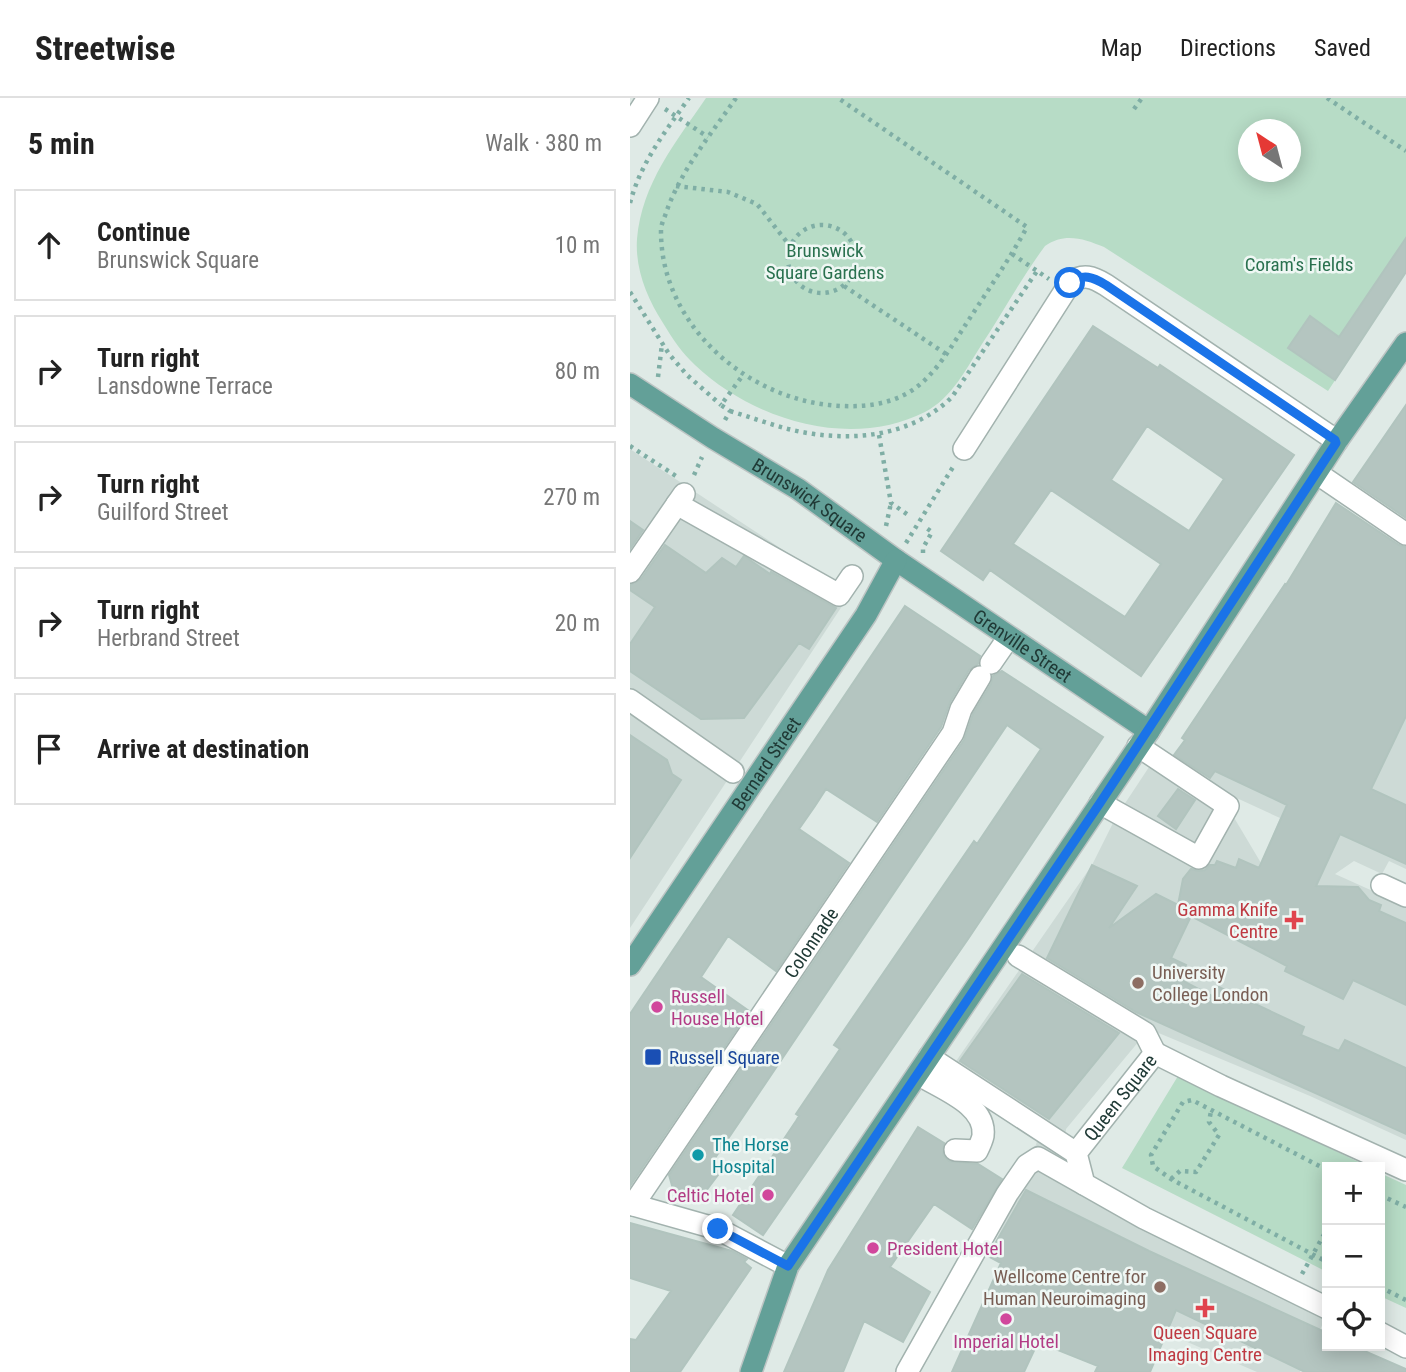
<!DOCTYPE html>
<meta charset="utf-8">
<style>
body{margin:0;font-family:"Roboto Condensed",sans-serif;background:#f6f6f6;color:#222}
.controls{position:absolute;right:21px;bottom:21px;display:grid;overflow:hidden;border-radius:0px;box-shadow:0 4px 18px #0003}
.controls button{width:63px;height:63px;display:grid;place-items:center;padding:0;border:0;border-bottom:2px solid #e0e0e0;background:#fff;color:#222;font:35px sans-serif}
.compass{position:absolute;left:608px;top:21px;width:63px;height:63px;border-radius:50%;background:#fff;box-shadow:0 4px 18px #0003;rotate:324deg}
.stop{position:absolute;width:21px;height:21px;margin:-16px;border:5px solid #1a73e8;border-radius:50%;background:#fff}
.stop.end{background:#1a73e8;border-color:#fff;box-shadow:0 2px 7px #0008}
.list{margin:0;padding:0;list-style:none}
h2{display:flex;justify-content:space-between;align-items:center;height:91px;margin:0;padding:0 28px;font-size:30px}
h2 small{font-size:23px;font-weight:400;color:#767676}
.list li{display:grid;grid-template-columns:46px 1fr auto;gap:21px;align-items:center;box-sizing:border-box;height:112px;margin:0 14px 14px;padding:0 14px;border:2px solid #e0e0e0;border-radius:0px}
.list b{display:block;font-size:26px;white-space:nowrap}
.list p{margin:0;font-size:23px;white-space:nowrap;color:#767676}
.list em{font-size:23px;font-style:normal;color:#767676}
.icon{flex:none;width:38px;height:38px;fill:none;stroke:currentColor;stroke-width:2;stroke-linecap:round;stroke-linejoin:round}
.map{position:relative;flex:none;width:776px;height:1274px;overflow:hidden}
header{display:flex;align-items:center;gap:42px;box-sizing:border-box;height:98px;padding:0 35px;background:#fff;border-bottom:2px solid #e0e0e0}
header strong{font-size:33px}
nav{display:flex;gap:38px;margin-inline-start:auto;font-size:24px}
main{display:flex}
aside{flex:1;background:#fff}
.map>svg:first-child{display:block}
.built{fill:#cddad6;fill-rule:evenodd}
.green{fill:#b7dcc6;fill-rule:evenodd}
.building{fill:#b4c5c0;stroke:#b1c4be;stroke-width:2;fill-rule:evenodd}
.lines{fill:none;stroke-linecap:round;stroke-linejoin:round}
.minor-casing{stroke:#a2b2ae;stroke-width:24}
.major-casing{stroke:#bcc4c3;stroke-width:24}
.path{stroke:#7faea5;stroke-width:4.5;stroke-dasharray:3.5 5;stroke-linecap:butt}
.minor{stroke:#fff;stroke-width:21}
.major{stroke:#63a098;stroke-width:21}
.route{stroke:#1a73e8;stroke-width:9}
.health-dot{fill:#e0444e;stroke:#eff7f4;stroke-width:2.5}
.education-dot{fill:#8d6e63;stroke:#eff7f4;stroke-width:2.5}
.hotel-dot{fill:#d1479c;stroke:#eff7f4;stroke-width:2.5}
.transit-dot{fill:#1a4fb4;stroke:#eff7f4;stroke-width:2.5}
.culture-dot{fill:#0f9aa8;stroke:#eff7f4;stroke-width:2.5}
.labels{text-anchor:middle;stroke-width:5;stroke-linejoin:round;paint-order:stroke}
.park-label{font-size:19px;fill:#2a714f;stroke:#eff7f4}
.street-label{font-size:19px;fill:#203a36;stroke:#eff7f4}
.health-label{font-size:19px;fill:#be3a42;stroke:#eff7f4;text-anchor:end}
.education-label{font-size:19px;fill:#785e54;stroke:#eff7f4;text-anchor:start}
.hotel-label{font-size:19px;fill:#b23c85;stroke:#eff7f4;text-anchor:start}
.transit-label{font-size:19px;fill:#164399;stroke:#eff7f4;text-anchor:start}
.culture-label{font-size:19px;fill:#0d838f;stroke:#eff7f4;text-anchor:start}
</style>
<header>
<strong>Streetwise</strong>
<nav><a>Map</a><a>Directions</a><a>Saved</a></nav>
</header>
<main>
<aside>
<h2>5 min<small>Walk · 380 m</small></h2>
<ul class="list">
<li><svg class="icon" aria-label="ahead" viewBox="0 0 24 24"><path d="M12 20V5M6 11l6-6 6 6"/></svg><div><b>Continue</b><p>Brunswick Square</p></div><em>10 m</em></li>
<li><svg class="icon" aria-label="right" viewBox="0 0 24 24"><path d="M7 20v-9h11M14 6l5 5-5 5"/></svg><div><b>Turn right</b><p>Lansdowne Terrace</p></div><em>80 m</em></li>
<li><svg class="icon" aria-label="right" viewBox="0 0 24 24"><path d="M7 20v-9h11M14 6l5 5-5 5"/></svg><div><b>Turn right</b><p>Guilford Street</p></div><em>270 m</em></li>
<li><svg class="icon" aria-label="right" viewBox="0 0 24 24"><path d="M7 20v-9h11M14 6l5 5-5 5"/></svg><div><b>Turn right</b><p>Herbrand Street</p></div><em>20 m</em></li>
<li><svg class="icon" aria-label="arrive" viewBox="0 0 24 24"><path d="M6 21V4h12l-3 4 3 4H6"/></svg><div><b>Arrive at destination</b></div></li>
</ul>
</aside>
<div class="map">
<svg width="776" height="1274" viewBox="0 0 776 1274">
<rect width="100%" height="100%" fill="#dfeae6"/>
<path class="built" d="M 0,351 L 220,496 L 0,830 Z
M 706,405 L 776,454 L 776,771 L 759,763 L 752,776 L 724,763 L 705,776 L 776,808 L 776,1042 L 680,998 L 519,931 L 436,1031 L 432,1086 L 695,1221 L 670,1274 L 627,1274 L 411,1181 L 408,1185 L 358,1158 L 392,1090 L 411,1031 L 322,969 L 462,767 L 486,719 L 525,660 L 541,661 L 555,643 L 552,640 L 663,477 ZM 587,691 L 650,720 L 631,765 Z"/>
<path class="green" d="M 76,0 L 776,0 L 776,174 L 698,293 L 474,149 C 454,141 435,134 415,148 C 392,179 373,214 352,246 C 336,271 322,300 295,314 C 220,352 123,322 65,267 C 52,255 42,240 33,225 C 17,200 5,171 7,141 C 12,85 46,44 76,0 ZM 618,32 L 660,32 L 660,74 L 618,74 Z
M 548,978 L 739,1069 L 697,1069 L 697,1174 L 492,1070 Z
M 750,1075 L 776,1087 L 776,1210 L 750,1198 Z"/>
<path class="building" d="M 776,140 L 776,174 L 705,282 L 658,250 L 680,218 L 709,239 Z
M 463,228 L 528,270 L 530,267 L 664,357 L 511,578 L 360,472 L 353,482 L 311,453 ZM 517,328 L 594,381 L 559,433 L 481,382 ZM 421,392 L 531,466 L 495,519 L 383,446 Z
M 776,307 L 776,420 L 723,384 Z
M 706,405 L 769,447 L 776,449 L 776,618 L 741,691 L 776,707 L 776,766 L 710,736 L 686,788 L 728,789 L 739,802 L 751,807 L 749,813 L 776,825 L 776,907 L 723,882 L 713,901 L 655,873 L 657,868 L 561,818 L 541,860 L 556,867 L 549,881 L 584,899 L 589,889 L 674,929 L 671,937 L 709,953 L 715,942 L 776,970 L 776,1036 L 506,914 L 417,860 L 462,767 L 507,788 L 479,830 L 526,796 L 548,807 L 553,781 L 561,771 L 569,773 L 575,772 L 580,767 L 585,767 L 587,763 L 606,770 L 609,761 L 629,770 L 657,707 L 585,673 L 580,680 L 544,657 L 555,642 L 552,640 L 655,486 L 656,487 Z
M 0,423 L 13,432 L 0,451 Z
M 35,447 L 76,475 L 92,460 L 106,469 L 114,458 L 140,476 L 141,474 L 206,510 L 179,551 L 169,545 L 114,620 L 71,621 L 0,573 L 0,546 L 25,509 L 0,492 L 0,487 L 11,481 Z
M 275,508 L 350,558 L 348,566 L 339,572 L 320,604 L 311,629 L 247,724 L 196,691 L 185,708 L 169,731 L 219,765 L 146,873 L 98,838 L 71,879 L 119,913 L 0,1088 L 0,916 Z
M 372,573 L 473,639 L 338,841 L 133,1137 L 103,1117 L 166,1023 L 169,1018 L 166,1016 L 210,951 L 204,947 L 344,743 L 347,746 L 411,651 L 377,627 L 81,1066 L 91,1073 L 72,1098 L 43,1091 L 39,1077 L 334,642 L 343,616 L 361,586 L 363,578 Z
M 0,637 L 37,662 L 42,676 L 51,682 L 0,760 Z
M 548,691 L 565,702 L 546,731 L 528,718 Z
M 392,876 L 489,935 L 419,1021 L 330,963 Z
M 288,1029 L 314,1045 L 313,1057 L 319,1063 L 348,1066 L 372,1081 L 342,1131 L 304,1106 L 260,1169 L 300,1194 L 273,1244 L 234,1223 L 213,1274 L 154,1274 L 198,1172 Z
M 396,1092 L 519,1153 L 697,1235 L 697,1248 L 723,1248 L 776,1271 L 776,1274 L 675,1274 L 546,1212 L 520,1274 L 465,1274 L 468,1268 L 408,1244 L 394,1274 L 322,1274 L 371,1165 L 358,1158 Z
M 0,1125 L 102,1153 L 117,1161 L 114,1164 L 121,1170 L 50,1274 L 0,1274 L 0,1241 L 6,1242 L 41,1193 L 0,1180 Z"/>
<g class="lines">
<defs>
<g id="minor">
<path d="M 0,28 L 18,0"/>
<path d="M 334,351 L 440,185 C 453,175 463,179 476,187 L 707,343"/>
<path d="M 688,376 L 776,436"/>
<path d="M 47,406 L 209,497 L 222,478"/>
<path d="M 0,474 L 54,396"/>
<path d="M 361,565 L 379,539"/>
<path d="M 0,602 L 103,674"/>
<path d="M 470,705 L 569,760 L 598,708 L 508,648"/>
<path d="M 752,787 L 776,798"/>
<path d="M 388,858 L 515,935 L 525,955"/>
<path d="M 299,959 L 446,1055"/>
<path d="M 288,976 C 309,990 357,1006 353,1038 C 352,1043 349,1049 347,1053 L 325,1052"/>
<path d="M 0,1106 L 88,1131 L 158,1168"/>
<path id="s1" d="M 3,1107 L 323,635 L 331,611 L 350,579"/>
<path id="s2" d="M 697,1210 L 514,1120 L 454,1086 L 446,1055 L 525,955 L 591,988 L 776,1072"/>
<path d="M 750,1235 L 776,1249"/>
<path d="M 277,1274 L 377,1096 L 397,1067 L 408,1060 L 454,1086"/>
</g>
<g id="major">
<path id="s3" d="M 0,286 L 83,340 L 168,391 L 266,462 L 519,633"/>
<path id="s4" d="M 0,867 L 236,517 L 266,462"/>
<path d="M 121,1274 L 158,1168 L 519,633 L 707,343 L 776,245"/>
</g>
</defs>
<use href="#minor" class="minor-casing"/>
<use href="#major" class="major-casing"/>
<path class="path" d="M 106,0 C 81,36 52,71 37,112 C 35,119 31,126 31,132 C 30,224 113,298 199,307 C 227,310 257,308 281,293 C 306,277 322,247 338,223 C 358,192 379,162 397,129 L 208,0
M 697,0 L 776,53
M 35,11 L 78,39
M 504,11 L 512,0
M 46,88 L 98,94 L 127,106 L 160,148
M 0,105 C 11,64 35,34 59,0
M158 161a34 34 0 1 1 68 0a34 34 0 1 1-68 0Z
M 382,156 L 419,181
M 214,188 L 316,256
M 0,194 L 39,256 L 57,277 L 91,307
M 28,279 L 32,246
M 100,313 C 120,319 139,326 158,331 C 215,345 279,341 322,299 L 407,173
M 95,322 L 100,313 L 91,307 L 113,277
M 249,337 L 261,405 L 281,419
M 0,348 L 46,378
M 64,377 L 72,359
M 256,428 L 261,405
M 276,445 L 323,369
M 293,455 L 293,450 L 302,434 L 295,429
M 697,1072 L 562,1002 L 553,1004 L 521,1057 L 523,1068 L 541,1081 L 697,1164
M 541,1081 L 550,1073 L 566,1074 L 589,1037 L 579,1024 L 581,1013
M 750,1097 L 776,1109
M 672,1176 L 697,1131
M 750,1189 L 776,1202"/>
<use href="#minor" class="minor"/>
<use href="#major" class="major"/>
</g>
<g class="lines">
<path class="route" d="M 88,1131 L 158,1168 L 470,705 L 706,345 L 705,342 L 476,187 C 463,179 453,175 440,185"/>
</g>
<g class="health-dot">
<path d="M660.5 811.5h7v7h7v7h-7v7h-7v-7h-7v-7h7z"/>
<path d="M571.5 1199.5h7v7h7v7h-7v7h-7v-7h-7v-7h7z"/>
</g>
<g class="education-dot">
<circle cx="508" cy="885" r="7"/>
<circle cx="530" cy="1189" r="7"/>
</g>
<g class="hotel-dot">
<circle cx="27" cy="909" r="7"/>
<circle cx="138" cy="1097" r="7"/>
<circle cx="243" cy="1150" r="7"/>
<circle cx="376" cy="1221" r="7"/>
</g>
<rect class="transit-dot" x="14" y="950" width="18" height="18" rx="3.5"/>
<circle class="culture-dot" cx="68" cy="1057" r="7"/>
<g class="labels">
<g class="park-label">
<text x="195" y="159">Brunswick<tspan x="195" dy="22">Square Gardens</tspan></text>
<text x="669" y="173">Coram's Fields</text>
</g>
<g class="street-label">
<text dy="7" stroke="none"><textPath href="#s3" startOffset="214">Brunswick Square</textPath></text>
<text dy="7" stroke="none"><textPath href="#s3" startOffset="472">Grenville Street</textPath></text>
<text dy="7" stroke="none"><textPath href="#s4" startOffset="243">Bernard Street</textPath></text>
<text dy="7" stroke="none"><textPath href="#s1" startOffset="317">Colonnade</textPath></text>
<text dy="7" stroke="none"><textPath href="#s2" startOffset="376">Queen Square</textPath></text>
</g>
<g class="health-label">
<text x="648" y="818">Gamma Knife<tspan x="648" dy="22">Centre</tspan></text>
<text x="575" y="1241" text-anchor="middle">Queen Square<tspan x="575" dy="22">Imaging Centre</tspan></text>
</g>
<g class="education-label">
<text x="522" y="881">University<tspan x="522" dy="22">College London</tspan></text>
<text x="516" y="1185" text-anchor="end">Wellcome Centre for<tspan x="516" dy="22">Human Neuroimaging</tspan></text>
</g>
<g class="hotel-label">
<text x="41" y="905">Russell<tspan x="41" dy="22">House Hotel</tspan></text>
<text x="124" y="1104" text-anchor="end">Celtic Hotel</text>
<text x="257" y="1157">President Hotel</text>
<text x="376" y="1250" text-anchor="middle">Imperial Hotel</text>
</g>
<g class="transit-label">
<text x="39" y="966">Russell Square</text>
</g>
<g class="culture-label">
<text x="82" y="1053">The Horse<tspan x="82" dy="22">Hospital</tspan></text>
</g>
</g>
</svg>
<div class="controls">
<button>+</button>
<button>−</button>
<button><svg class="icon" aria-label="locate" viewBox="0 0 24 24"><circle cx="12" cy="12" r="6"/><path d="M12 2v4M12 18v4M2 12h4M18 12h4"/></svg></button>
</div>
<svg class="compass" viewBox="-18 -18 36 36"><path d="M0-13l5 13h-10z" fill="#e53935"/><path d="M0 13l5-13h-10z" fill="#767676"/></svg>
<div class="stop" style="left:440px;top:185px"></div>
<div class="stop end" style="left:88px;top:1131px"></div>
</div>
</main>
